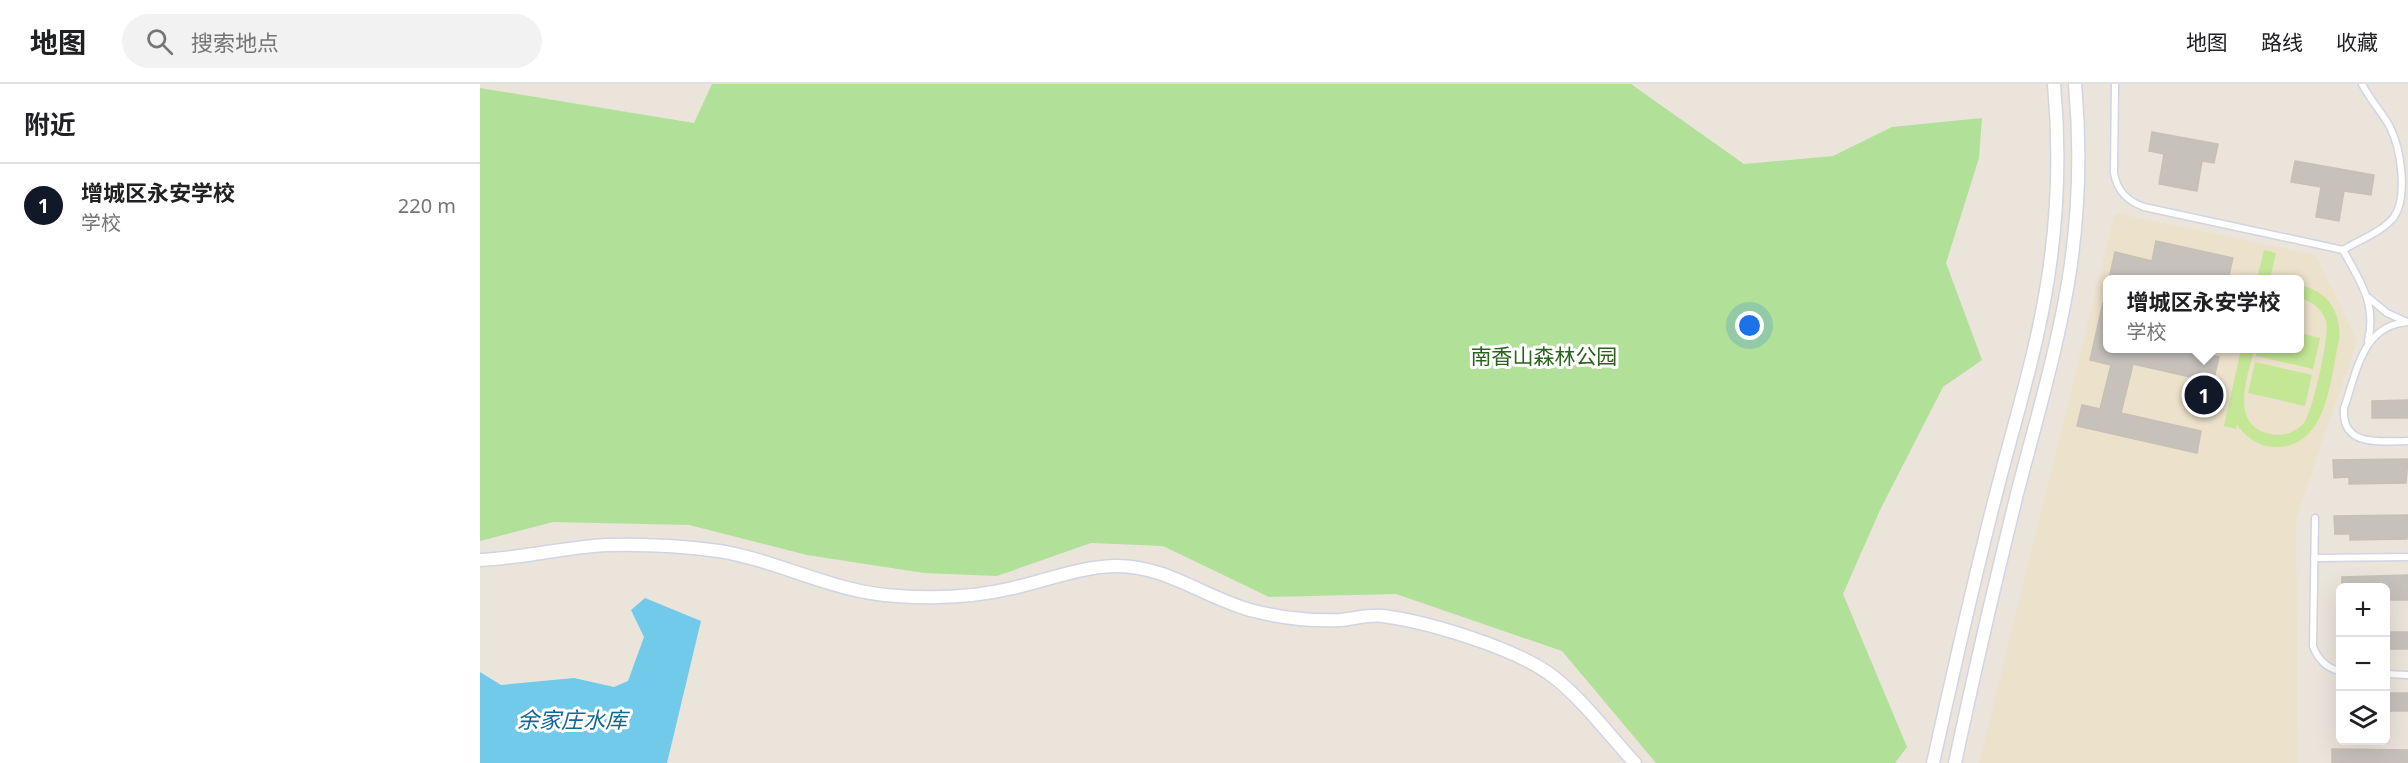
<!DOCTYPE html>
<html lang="zh">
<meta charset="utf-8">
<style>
body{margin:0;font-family:"Noto Sans","Noto Sans SC",sans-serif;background:#f2f2f2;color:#202124}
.controls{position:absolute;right:18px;bottom:18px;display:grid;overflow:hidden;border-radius:9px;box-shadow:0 6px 24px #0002}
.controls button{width:54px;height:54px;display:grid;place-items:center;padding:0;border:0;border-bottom:2px solid #e0e0e0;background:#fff;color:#202124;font:30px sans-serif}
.you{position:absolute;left:1270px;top:242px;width:21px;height:21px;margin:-15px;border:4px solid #fff;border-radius:50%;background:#1a73e8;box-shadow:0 0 0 9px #1a73e833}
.badge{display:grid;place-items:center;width:39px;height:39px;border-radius:50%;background:#111827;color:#fff;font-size:20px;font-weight:700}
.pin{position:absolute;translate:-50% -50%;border:3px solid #fff;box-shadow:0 2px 6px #0006}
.popup{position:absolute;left:1623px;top:191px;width:201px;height:78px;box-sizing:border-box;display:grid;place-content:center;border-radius:9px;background:#fff;filter:drop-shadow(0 2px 4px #0005);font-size:20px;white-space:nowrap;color:#757577}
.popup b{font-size:22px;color:#202124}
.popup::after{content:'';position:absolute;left:50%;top:100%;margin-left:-12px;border:12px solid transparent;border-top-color:#fff}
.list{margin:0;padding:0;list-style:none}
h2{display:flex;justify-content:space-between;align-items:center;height:78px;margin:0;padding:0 24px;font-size:26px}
h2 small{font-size:20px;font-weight:400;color:#757577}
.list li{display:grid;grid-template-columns:39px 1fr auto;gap:18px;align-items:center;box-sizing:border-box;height:84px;padding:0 24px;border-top:2px solid #e0e0e0}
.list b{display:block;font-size:22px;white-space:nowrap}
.list p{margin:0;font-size:20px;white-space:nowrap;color:#757577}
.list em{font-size:20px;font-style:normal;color:#757577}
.icon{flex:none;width:33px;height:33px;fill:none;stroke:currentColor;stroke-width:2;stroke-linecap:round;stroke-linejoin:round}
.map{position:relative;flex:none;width:1928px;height:679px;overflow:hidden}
header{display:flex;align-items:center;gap:36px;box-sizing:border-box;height:84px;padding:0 30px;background:#fff;border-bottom:2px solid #e0e0e0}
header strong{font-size:28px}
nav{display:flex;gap:33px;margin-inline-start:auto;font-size:21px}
.search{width:420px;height:54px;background:#f2f2f2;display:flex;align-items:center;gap:15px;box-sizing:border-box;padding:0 21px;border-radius:33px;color:#757577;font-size:22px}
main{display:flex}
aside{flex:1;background:#fff}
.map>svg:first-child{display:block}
.education{fill:#ece1cb;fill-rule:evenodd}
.green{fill:#b1e099}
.pitch{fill:#c4e795}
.water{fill:#71caea}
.building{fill:#c6c1bb;stroke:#c6c0b5;stroke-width:1.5}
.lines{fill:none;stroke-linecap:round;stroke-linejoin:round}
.service-casing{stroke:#d1d4e2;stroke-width:9}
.minor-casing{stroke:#d1d4e2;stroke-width:15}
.service{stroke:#fff;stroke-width:6}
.minor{stroke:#fff;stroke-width:12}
.labels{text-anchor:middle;stroke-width:6;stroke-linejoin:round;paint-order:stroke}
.park-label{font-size:21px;fill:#2b631c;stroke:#fff}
.water-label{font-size:22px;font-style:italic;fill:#126895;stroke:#fff}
</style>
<header>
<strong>地图</strong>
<div class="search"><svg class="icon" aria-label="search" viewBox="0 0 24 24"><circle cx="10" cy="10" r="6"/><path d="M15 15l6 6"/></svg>搜索地点</div>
<nav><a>地图</a><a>路线</a><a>收藏</a></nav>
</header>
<main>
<aside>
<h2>附近<small></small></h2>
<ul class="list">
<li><span class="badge">1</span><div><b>增城区永安学校</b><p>学校</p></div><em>220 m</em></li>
</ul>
</aside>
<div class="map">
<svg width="1928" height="679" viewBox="0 0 1928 679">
<rect width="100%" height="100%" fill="#ebe4db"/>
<path class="education" d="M 1635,129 L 1835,171 L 1877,257 L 1816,434 L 1818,679 L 1499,679 ZM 1628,196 L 1820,196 L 1820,264 L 1628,264 Z"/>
<path class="green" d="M 232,0 L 1151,0 L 1264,80 L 1353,72 L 1412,43 L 1502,34 L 1499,74 L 1466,179 L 1502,276 L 1463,303 L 1400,426 L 1363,510 L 1427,663 L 1415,679 L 1176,679 L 1082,567 L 916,510 L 789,513 L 683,462 L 611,459 L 517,492 L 444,489 L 327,471 L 209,441 L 73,438 L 0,457 L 0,4 L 214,39 Z"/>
<path class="pitch" d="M 1784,166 L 1796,169 L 1790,195 L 1777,195 Z
M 1820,201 C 1848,207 1862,229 1859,256 C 1850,295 1848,363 1796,363 C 1779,363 1767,354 1757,341 L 1756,345 L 1744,342 L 1761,265 L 1774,265 C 1768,292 1748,342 1791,350 C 1803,353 1816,348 1824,339 C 1833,327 1850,251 1846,237 C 1842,225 1832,217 1820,214 Z
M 1820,249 L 1840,254 L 1833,285 L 1776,272 L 1778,265 L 1820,264 Z
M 1775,278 L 1832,291 L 1825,322 L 1768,309 Z"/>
<path class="water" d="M 165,514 L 221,537 L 187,679 L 0,679 L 0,588 L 21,601 L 94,594 L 134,603 L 148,597 L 164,553 L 151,526 Z"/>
<path class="building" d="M 1672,48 L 1738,60 L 1734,79 L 1722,77 L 1717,107 L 1679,100 L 1684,70 L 1669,67 Z
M 1815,77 L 1894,91 L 1891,111 L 1864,107 L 1859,137 L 1836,133 L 1841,103 L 1811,98 Z
M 1676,157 L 1753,174 L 1748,195 L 1629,195 L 1635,168 L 1672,177 Z
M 1623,219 L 1628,220 L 1628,264 L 1702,264 L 1739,273 L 1733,298 L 1653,280 L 1641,329 L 1721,347 L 1717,369 L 1597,342 L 1602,321 L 1620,325 L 1631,281 L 1610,276 Z
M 1928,316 L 1928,334 L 1892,334 L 1892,317 Z
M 1928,375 L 1926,399 L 1869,400 L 1869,393 L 1854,394 L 1853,376 Z
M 1928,431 L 1927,455 L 1870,456 L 1870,450 L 1855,450 L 1854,432 Z
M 1928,491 L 1928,516 L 1905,516 L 1905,504 L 1862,504 L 1862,493 Z
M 1905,548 L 1928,548 L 1928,565 L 1905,565 Z
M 1905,609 L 1928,609 L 1928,627 L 1905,627 Z
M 1852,665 L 1928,666 L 1928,679 L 1852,679 Z"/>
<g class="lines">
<defs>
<path id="service" d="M 1635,0 L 1634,89 C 1637,107 1647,117 1664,123 L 1863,166 C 1879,156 1902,148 1914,133 C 1928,113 1921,65 1910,43 C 1902,28 1890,16 1882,0
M 1863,166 C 1880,198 1897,219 1888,257
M 1889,214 L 1907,229 L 1925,237
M 1928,238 C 1882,241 1877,288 1864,324 C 1861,364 1901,357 1928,357
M 1835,434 L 1833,562 C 1838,576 1846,584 1860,587
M 1834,474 L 1928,473
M 1906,590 L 1928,591"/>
<path id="minor" d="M 0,476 C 43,474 85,463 128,461 C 165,460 202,462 239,467 C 300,477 355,509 417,512 C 456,515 495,513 533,504 C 568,496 599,483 635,482 C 687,481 726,515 774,527 C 802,534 832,537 860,536 C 874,535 889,530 903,532 C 949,538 1039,565 1075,594 C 1105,618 1129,651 1155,679
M 1453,679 C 1473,589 1493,499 1516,410 C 1534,339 1557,267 1568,194 C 1578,130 1580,65 1574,0
M 1475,679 C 1494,589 1515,499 1537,410 C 1555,340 1576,270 1588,199 C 1599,133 1601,66 1595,0"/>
</defs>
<use href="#service" class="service-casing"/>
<use href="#minor" class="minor-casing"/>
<use href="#service" class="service"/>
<use href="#minor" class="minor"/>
</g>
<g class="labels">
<g class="park-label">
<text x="1064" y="280">南香山森林公园</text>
</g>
<g class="water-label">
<text x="92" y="644">余家庄水库</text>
</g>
</g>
</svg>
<div class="controls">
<button>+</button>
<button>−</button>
<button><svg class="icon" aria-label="layers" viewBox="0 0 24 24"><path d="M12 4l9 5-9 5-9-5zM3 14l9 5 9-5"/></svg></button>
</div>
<div class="you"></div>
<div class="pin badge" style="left:1724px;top:311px">1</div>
<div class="popup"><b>增城区永安学校</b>学校</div>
</div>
</main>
